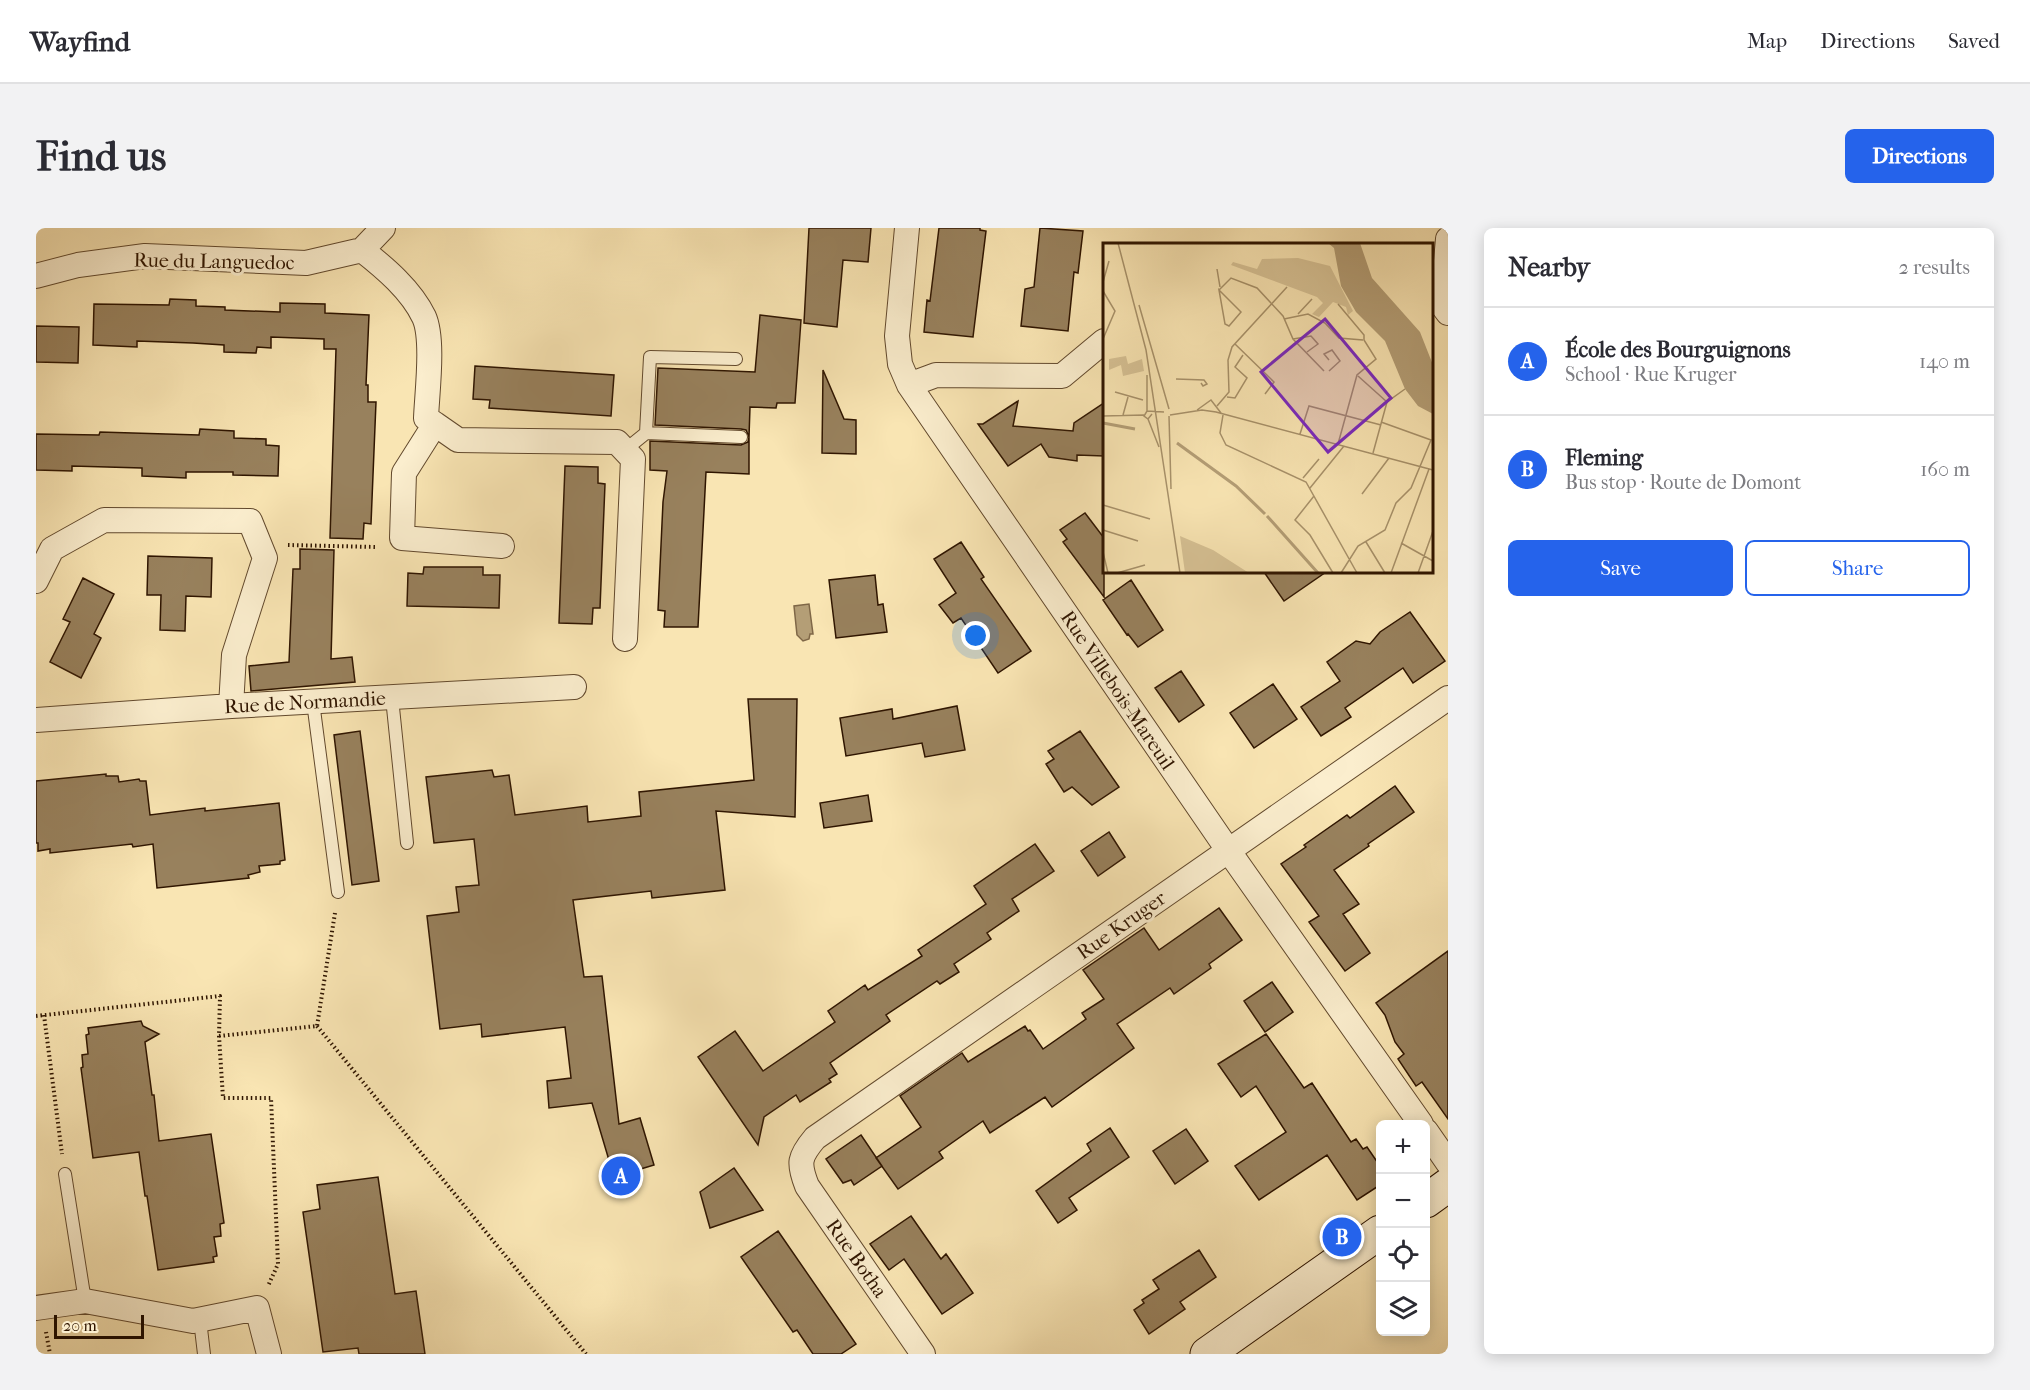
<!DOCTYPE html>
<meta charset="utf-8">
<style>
body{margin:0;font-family:"IM FELL French Canon",serif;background:#f2f2f3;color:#2b2b33}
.controls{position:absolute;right:18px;bottom:18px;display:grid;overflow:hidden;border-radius:9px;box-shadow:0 3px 15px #0003}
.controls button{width:54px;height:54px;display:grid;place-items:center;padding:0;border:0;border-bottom:2px solid #e1e1e2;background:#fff;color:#2b2b33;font:30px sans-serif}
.scale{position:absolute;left:18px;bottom:15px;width:90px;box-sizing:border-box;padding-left:6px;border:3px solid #2f1500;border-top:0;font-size:16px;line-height:21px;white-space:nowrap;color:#2f1500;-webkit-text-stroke:4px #fbeece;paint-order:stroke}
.you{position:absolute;left:940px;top:408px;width:21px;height:21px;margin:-15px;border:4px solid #fff;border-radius:50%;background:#1a73e8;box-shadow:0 0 0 9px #1a73e833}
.badge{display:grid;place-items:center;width:39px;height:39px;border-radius:50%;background:#2563eb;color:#fff;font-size:20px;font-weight:700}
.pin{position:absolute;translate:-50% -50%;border:3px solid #fff;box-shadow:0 2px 6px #0006}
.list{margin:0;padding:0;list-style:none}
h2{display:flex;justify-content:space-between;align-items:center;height:78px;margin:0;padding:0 24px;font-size:26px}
h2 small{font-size:20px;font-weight:400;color:#7c7c81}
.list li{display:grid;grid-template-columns:39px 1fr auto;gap:18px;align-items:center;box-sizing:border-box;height:108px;padding:0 24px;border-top:2px solid #e1e1e2}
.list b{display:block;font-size:22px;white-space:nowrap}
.list p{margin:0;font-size:20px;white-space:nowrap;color:#7c7c81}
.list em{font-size:20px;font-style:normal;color:#7c7c81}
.actions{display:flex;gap:12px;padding:18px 24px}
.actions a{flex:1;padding:14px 0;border:2px solid #2563eb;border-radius:9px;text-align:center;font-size:21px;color:#2563eb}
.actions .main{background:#2563eb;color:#fff}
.icon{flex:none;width:33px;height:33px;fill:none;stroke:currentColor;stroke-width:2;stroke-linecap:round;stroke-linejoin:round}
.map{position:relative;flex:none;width:1412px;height:1126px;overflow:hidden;border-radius:9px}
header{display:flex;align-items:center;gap:36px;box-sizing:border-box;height:84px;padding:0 30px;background:#fff;border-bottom:2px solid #e1e1e2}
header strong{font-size:28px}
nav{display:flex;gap:33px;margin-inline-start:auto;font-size:21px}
.intro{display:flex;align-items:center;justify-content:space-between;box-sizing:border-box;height:144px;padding:0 36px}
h1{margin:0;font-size:42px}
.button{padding:15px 27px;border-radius:9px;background:#2563eb;color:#fff;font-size:21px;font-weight:700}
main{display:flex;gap:36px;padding:0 36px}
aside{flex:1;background:#fff;border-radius:9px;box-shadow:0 3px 15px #0003}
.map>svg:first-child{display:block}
.water{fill:#b49e76;stroke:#7f6747;stroke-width:1.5}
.building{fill:#98815d;stroke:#2f1500;stroke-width:1.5}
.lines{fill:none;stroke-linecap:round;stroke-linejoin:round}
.lane-casing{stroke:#62492d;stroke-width:14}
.street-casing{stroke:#62492d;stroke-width:26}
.secondary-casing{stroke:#2f1500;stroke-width:35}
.path{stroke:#2f1500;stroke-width:4;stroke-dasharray:1.5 3;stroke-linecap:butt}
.lane{stroke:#fbeece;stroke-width:12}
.street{stroke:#fbeece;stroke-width:24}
.secondary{stroke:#fbeece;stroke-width:33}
.labels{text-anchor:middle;stroke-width:6;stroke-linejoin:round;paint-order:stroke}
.street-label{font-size:20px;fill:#2f1500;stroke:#fbeece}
.inset-river{fill:none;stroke:#b49e76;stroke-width:3}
.inset-road{fill:none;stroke:#a8926b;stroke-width:1.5}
.view{fill:#7b2cbf;fill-opacity:0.15;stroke:#7b2cbf;stroke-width:3}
.inset-edge{fill:none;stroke:#2f1500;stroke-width:3}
</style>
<header>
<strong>Wayfind</strong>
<nav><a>Map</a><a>Directions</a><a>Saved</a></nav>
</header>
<div class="intro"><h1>Find us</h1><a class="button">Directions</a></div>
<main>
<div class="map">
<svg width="1412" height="1126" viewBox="0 0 1412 1126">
<rect width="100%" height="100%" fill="#f9e5b3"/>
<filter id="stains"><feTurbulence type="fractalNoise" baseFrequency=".00333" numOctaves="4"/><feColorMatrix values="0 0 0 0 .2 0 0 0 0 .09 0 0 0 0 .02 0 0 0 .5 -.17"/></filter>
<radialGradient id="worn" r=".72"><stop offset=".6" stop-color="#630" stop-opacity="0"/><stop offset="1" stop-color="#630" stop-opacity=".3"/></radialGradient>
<path class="water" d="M 773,376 L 777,406 L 774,406 L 773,411 L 767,413 L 761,407 L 758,378 Z"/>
<path class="building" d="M 773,0 L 835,0 L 832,34 L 807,32 L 801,99 L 768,95 Z
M 903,0 L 944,0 L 944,2 L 950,3 L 937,109 L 888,104 L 891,72 L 894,73 Z
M 1004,0 L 1047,3 L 1042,45 L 1038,44 L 1032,103 L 985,98 L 989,61 L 998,59 Z
M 134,71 L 160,72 L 160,78 L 189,79 L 189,82 L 244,84 L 244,75 L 289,76 L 289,85 L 333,87 L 330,157 L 332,157 L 332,174 L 340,174 L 335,296 L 328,295 L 327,311 L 294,310 L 300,121 L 288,121 L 288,111 L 235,109 L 235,120 L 221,119 L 220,125 L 188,124 L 188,117 L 157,115 L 101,113 L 101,119 L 57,117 L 58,76 L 133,77 Z
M 724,87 L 765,92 L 759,175 L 741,175 L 740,180 L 714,179 L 713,209 L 710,202 L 705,201 L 619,197 L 622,140 L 719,144 Z
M 0,98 L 43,99 L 42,135 L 0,134 Z
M 439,138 L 578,147 L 575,188 L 453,180 L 454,172 L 437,171 Z
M 787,142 L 808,191 L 820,192 L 820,226 L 786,225 Z
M 982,173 L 977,198 L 1037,203 L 1038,195 L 1068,175 L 1068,228 L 1041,227 L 1041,233 L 1013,229 L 1005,216 L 972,238 L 942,196 L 947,196 Z
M 164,201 L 198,203 L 198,210 L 230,211 L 230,217 L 243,218 L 242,248 L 197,247 L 197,244 L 150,244 L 150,250 L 106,248 L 106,240 L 36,238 L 36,243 L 0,242 L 0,206 L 63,207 L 64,204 L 163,207 Z
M 713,209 L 713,246 L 670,244 L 662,399 L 628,399 L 629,383 L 622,382 L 627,274 L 631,243 L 614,242 L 614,213 L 705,217 L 712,214 Z
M 529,238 L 562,239 L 562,255 L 569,256 L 564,380 L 557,380 L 556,396 L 523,395 Z
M 1049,285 L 1068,310 L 1068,369 L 1027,314 L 1031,311 L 1024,302 Z
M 925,314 L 948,349 L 945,351 L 995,423 L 962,445 L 925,390 L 917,395 L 903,377 L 920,365 L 898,331 Z
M 264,321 L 298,322 L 295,431 L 316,429 L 319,454 L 215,463 L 213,438 L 253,434 L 257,341 L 264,341 Z
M 112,328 L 176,330 L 175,369 L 150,368 L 149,403 L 124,402 L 125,367 L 111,367 Z
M 388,339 L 447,339 L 447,347 L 464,347 L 463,380 L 371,378 L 372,345 L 387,346 Z
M 1228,344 L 1290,344 L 1248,373 Z
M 839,347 L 842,377 L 847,376 L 851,404 L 800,410 L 793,352 Z
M 47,350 L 78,366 L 58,406 L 65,410 L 45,450 L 14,434 L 34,394 L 27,391 Z
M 1095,352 L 1127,402 L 1102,419 L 1092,406 L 1091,407 L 1067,372 Z
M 1374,384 L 1409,433 L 1377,455 L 1367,440 L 1309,480 L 1315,489 L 1285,508 L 1265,479 L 1304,453 L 1291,434 L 1320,413 L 1334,416 L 1344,404 Z
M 1145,443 L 1168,477 L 1143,494 L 1119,460 Z
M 1237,456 L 1261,491 L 1218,520 L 1194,485 Z
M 712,471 L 761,471 L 759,589 L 680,583 L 689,662 L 616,670 L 615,663 L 537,672 L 548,749 L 566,748 L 583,896 L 604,890 L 618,937 L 578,949 L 556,875 L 513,880 L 511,853 L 535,850 L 529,799 L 446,809 L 445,796 L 404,801 L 391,688 L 423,684 L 420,659 L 443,657 L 438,611 L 398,615 L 390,549 L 456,542 L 458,549 L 473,547 L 479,587 L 551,578 L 552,594 L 605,588 L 603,564 L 718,552 Z
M 921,478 L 929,522 L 889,529 L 886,515 L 810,528 L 804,490 L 856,481 L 857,491 Z
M 324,503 L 343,653 L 316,657 L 298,507 Z
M 1044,503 L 1083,559 L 1056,577 L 1036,559 L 1028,564 L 1010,536 L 1018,531 L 1012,523 Z
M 70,546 L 70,548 L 82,548 L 83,554 L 103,551 L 104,553 L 110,553 L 114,587 L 169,580 L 169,583 L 243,575 L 249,632 L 244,633 L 244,636 L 223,638 L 224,644 L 212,647 L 213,650 L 121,660 L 117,616 L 97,619 L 96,616 L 14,625 L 14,621 L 2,623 L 2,615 L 0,615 L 0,553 Z
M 1359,558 L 1378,584 L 1332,616 L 1333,618 L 1298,642 L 1323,676 L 1307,686 L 1334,725 L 1309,743 L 1273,694 L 1283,688 L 1245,636 L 1270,619 L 1268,617 L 1311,587 L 1314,590 Z
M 832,567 L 836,593 L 788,600 L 784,575 Z
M 1073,604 L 1089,629 L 1062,648 L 1045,623 Z
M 999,616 L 1018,643 L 976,671 L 983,683 L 951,705 L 955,711 L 918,736 L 923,744 L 904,756 L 901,753 L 850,787 L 854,793 L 794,835 L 801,846 L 793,851 L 795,854 L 764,874 L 760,867 L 728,889 L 722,917 L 662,829 L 699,803 L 727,843 L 799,794 L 792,783 L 829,757 L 832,762 L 886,728 L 882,722 L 950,676 L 938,658 Z
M 1183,680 L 1206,712 L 1173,736 L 1175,740 L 1138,766 L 1134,760 L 1081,796 L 1098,820 L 1016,879 L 1009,869 L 954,905 L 947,893 L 903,924 L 907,930 L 862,961 L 840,930 L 885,899 L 864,868 L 926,825 L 932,834 L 989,798 L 992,803 L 994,802 L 1007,821 L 1050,791 L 1046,785 L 1068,771 L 1047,742 L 1108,700 L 1123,722 Z
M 1412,723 L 1412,891 L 1386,854 L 1380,858 L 1362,831 L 1368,826 L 1359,814 L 1349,787 L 1340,775 Z
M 1236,754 L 1257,784 L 1229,804 L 1208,773 Z
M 105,793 L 107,798 L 123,806 L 109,814 L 116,867 L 118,867 L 123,913 L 175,906 L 188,995 L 184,996 L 185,1008 L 178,1009 L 181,1028 L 177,1029 L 178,1034 L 122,1042 L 111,968 L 109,968 L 103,924 L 57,930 L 45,840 L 47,839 L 46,827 L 52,826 L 50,807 L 53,806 L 52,800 Z
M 1230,806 L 1268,860 L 1276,855 L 1315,914 L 1320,911 L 1327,921 L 1331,919 L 1344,938 L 1344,957 L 1321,972 L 1291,927 L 1223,972 L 1199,938 L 1250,904 L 1220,858 L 1205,869 L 1182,836 Z
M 1074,900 L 1093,929 L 1033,970 L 1041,982 L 1022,995 L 1000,963 L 1055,923 L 1051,916 Z
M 1150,901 L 1172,933 L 1139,956 L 1117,923 Z
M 825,907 L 846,938 L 818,957 L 815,952 L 807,955 L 790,931 Z
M 698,940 L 727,982 L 674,1000 L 664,964 Z
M 342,949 L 359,1066 L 380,1063 L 389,1126 L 323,1126 L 322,1120 L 287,1124 L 267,984 L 284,981 L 281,957 Z
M 875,988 L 905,1031 L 910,1026 L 937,1065 L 906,1086 L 868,1031 L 853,1042 L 834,1016 Z
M 742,1003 L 820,1116 L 805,1126 L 777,1126 L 761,1102 L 757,1104 L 705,1029 Z
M 1163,1022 L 1180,1049 L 1144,1074 L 1149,1081 L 1113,1106 L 1098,1082 L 1108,1075 L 1106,1072 L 1123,1061 L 1117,1052 Z"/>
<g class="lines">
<defs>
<path id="lane" d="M 610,205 L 614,129 L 700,131
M 589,222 L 610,205 L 705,209
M 356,470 L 371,615
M 277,474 L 302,664
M 29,946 L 49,1073
M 164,1092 L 168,1126"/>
<path id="street" d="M 871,0 L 861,108 L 864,136 L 873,157 L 1192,622 L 1385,896
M 1412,11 L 1406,77 L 1412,85
M 326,22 C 349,40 375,62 388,89 C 398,111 391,165 390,190 L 399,196
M 0,48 L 42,37 L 109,28 L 270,35 L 326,22 L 347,0
M 873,157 L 900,147 L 1026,148 L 1068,113
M 466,318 L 366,310 L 368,245 L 399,196 L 422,212 L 581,214 L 597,231 L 589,411
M 0,353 L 16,321 L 68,292 L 214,293 L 229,330 L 198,427 L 195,478
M 0,492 L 195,478 L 538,459
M 1390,903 L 1412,935
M 0,1080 L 49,1073 L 157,1093 L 221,1080 L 233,1126
M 887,1126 L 771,958 C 762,935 763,929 779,910 L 1412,470"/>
<path id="secondary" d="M 1390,973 L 1412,957
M 1171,1126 L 1344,1004"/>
</defs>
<use href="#lane" class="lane-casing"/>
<use href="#street" class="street-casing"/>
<use href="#secondary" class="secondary-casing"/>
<path class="path" d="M 252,317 L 340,319
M 8,787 L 26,926
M 0,788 L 184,768 L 183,808 L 187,870 L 235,870 L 242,1036 L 232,1058
M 281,798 L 550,1126
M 183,808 L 281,798 L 299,685
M 10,1104 L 14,1126"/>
<use href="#lane" class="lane"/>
<use href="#street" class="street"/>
<use href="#secondary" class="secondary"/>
</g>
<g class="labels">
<g class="street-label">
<text transform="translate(178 33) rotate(1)" y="7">Rue du Languedoc</text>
<text transform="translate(1082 462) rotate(56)" y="7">Rue Villebois-Mareuil</text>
<text transform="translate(269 474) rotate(-3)" y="7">Rue de Normandie</text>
<text transform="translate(1085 697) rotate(-35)" y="7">Rue Kruger</text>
<text transform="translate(821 1030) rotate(55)" y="7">Rue Botha</text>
</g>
</g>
<g transform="translate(1067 15)">
<rect width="330" height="330" fill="#f9e5b3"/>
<path d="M 195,15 L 227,23 L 250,68 L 245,72 L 243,64 L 230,59 L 216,74 L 209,71 L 220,60 L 214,54 L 128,22 L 130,19 L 154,26 L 159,16 ZM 23,113 L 25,121 L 39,116 L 41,128 L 20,133 L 18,122 L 6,127 L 6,116 ZM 77,293 L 110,307 L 146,330 L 82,330 Z" fill="#d7c295"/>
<path d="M 225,0 L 257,0 L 269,35 L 317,89 L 330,122 L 330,171 L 315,163 L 302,146 L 282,98 L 253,69 L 238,43 L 231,5 Z" fill="#b49e76"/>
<path class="inset-river" d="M 0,180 L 32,186M 74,200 L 133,243 L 162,271M 164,273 L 215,330"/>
<path class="inset-road" d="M 15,0 L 43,107 L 77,330M 114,26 L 117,44M 0,39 L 6,18M 116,47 L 128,35 L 154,45 L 180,73 L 190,96 L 221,128M 116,47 L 138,69 L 126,83 L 122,81 ZM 0,48 L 12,68 L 0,96M 235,61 L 261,92 L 261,97 L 273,116 L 254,132 L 235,201M 36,62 L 66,166M 195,71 L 209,56M 181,76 L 205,71 L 222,80 L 236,95 L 260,97M 190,96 L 208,93 L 215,101 L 204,109M 132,101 L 171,139 L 162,151M 226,117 L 221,111 L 229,107 L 237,118 L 226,128M 44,132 L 44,168M 255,133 L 284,159M 73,136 L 101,137 L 104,141 L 100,143 L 98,140M 12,149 L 40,157M 124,154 L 132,155 L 144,135 L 132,124 L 140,112M 114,163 L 126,149 L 125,117 L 129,104 L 184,44M 94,167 L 108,157 L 118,170M 49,171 L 45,176 L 41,173 L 44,168 L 61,169M 20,172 L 25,154M 67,172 L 99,167 L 113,169 L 330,227M 120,172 L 117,190 L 123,202 L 203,239 L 254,330M 0,173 L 41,172M 66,173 L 68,246M 45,176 L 56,204M 197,191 L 206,163 L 278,182M 270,210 L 284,159 L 302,146M 200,235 L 216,216M 207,245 L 241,203M 259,251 L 286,215M 211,253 L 192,277 L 207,292 L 230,330M 0,262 L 47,276M 0,287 L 35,298M 263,299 L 282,330M 298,300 L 330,318M 0,309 L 5,330M 14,330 L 42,322M 238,330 L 255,303 L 282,287 L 293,260 L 308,245 L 328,197 L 278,179M 288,330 L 326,226M 315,330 L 330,288"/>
<path class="view" d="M 222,76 L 288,155 L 225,209 L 158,129 Z"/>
<rect width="330" height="330" class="inset-edge"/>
</g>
<rect width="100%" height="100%" filter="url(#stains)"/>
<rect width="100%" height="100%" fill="url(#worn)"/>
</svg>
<div class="controls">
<button>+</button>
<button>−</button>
<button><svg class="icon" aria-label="locate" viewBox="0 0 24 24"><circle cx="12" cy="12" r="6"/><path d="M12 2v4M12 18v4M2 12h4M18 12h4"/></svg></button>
<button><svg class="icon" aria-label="layers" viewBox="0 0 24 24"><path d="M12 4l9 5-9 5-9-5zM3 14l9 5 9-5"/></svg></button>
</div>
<div class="scale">20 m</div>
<div class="you"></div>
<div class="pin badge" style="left:585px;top:948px">A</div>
<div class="pin badge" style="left:1306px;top:1009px">B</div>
</div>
<aside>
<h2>Nearby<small>2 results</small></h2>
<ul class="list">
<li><span class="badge">A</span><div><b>École des Bourguignons</b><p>School · Rue Kruger</p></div><em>140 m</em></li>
<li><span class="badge">B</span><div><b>Fleming</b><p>Bus stop · Route de Domont</p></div><em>160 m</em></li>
</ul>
<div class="actions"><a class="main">Save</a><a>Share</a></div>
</aside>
</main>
